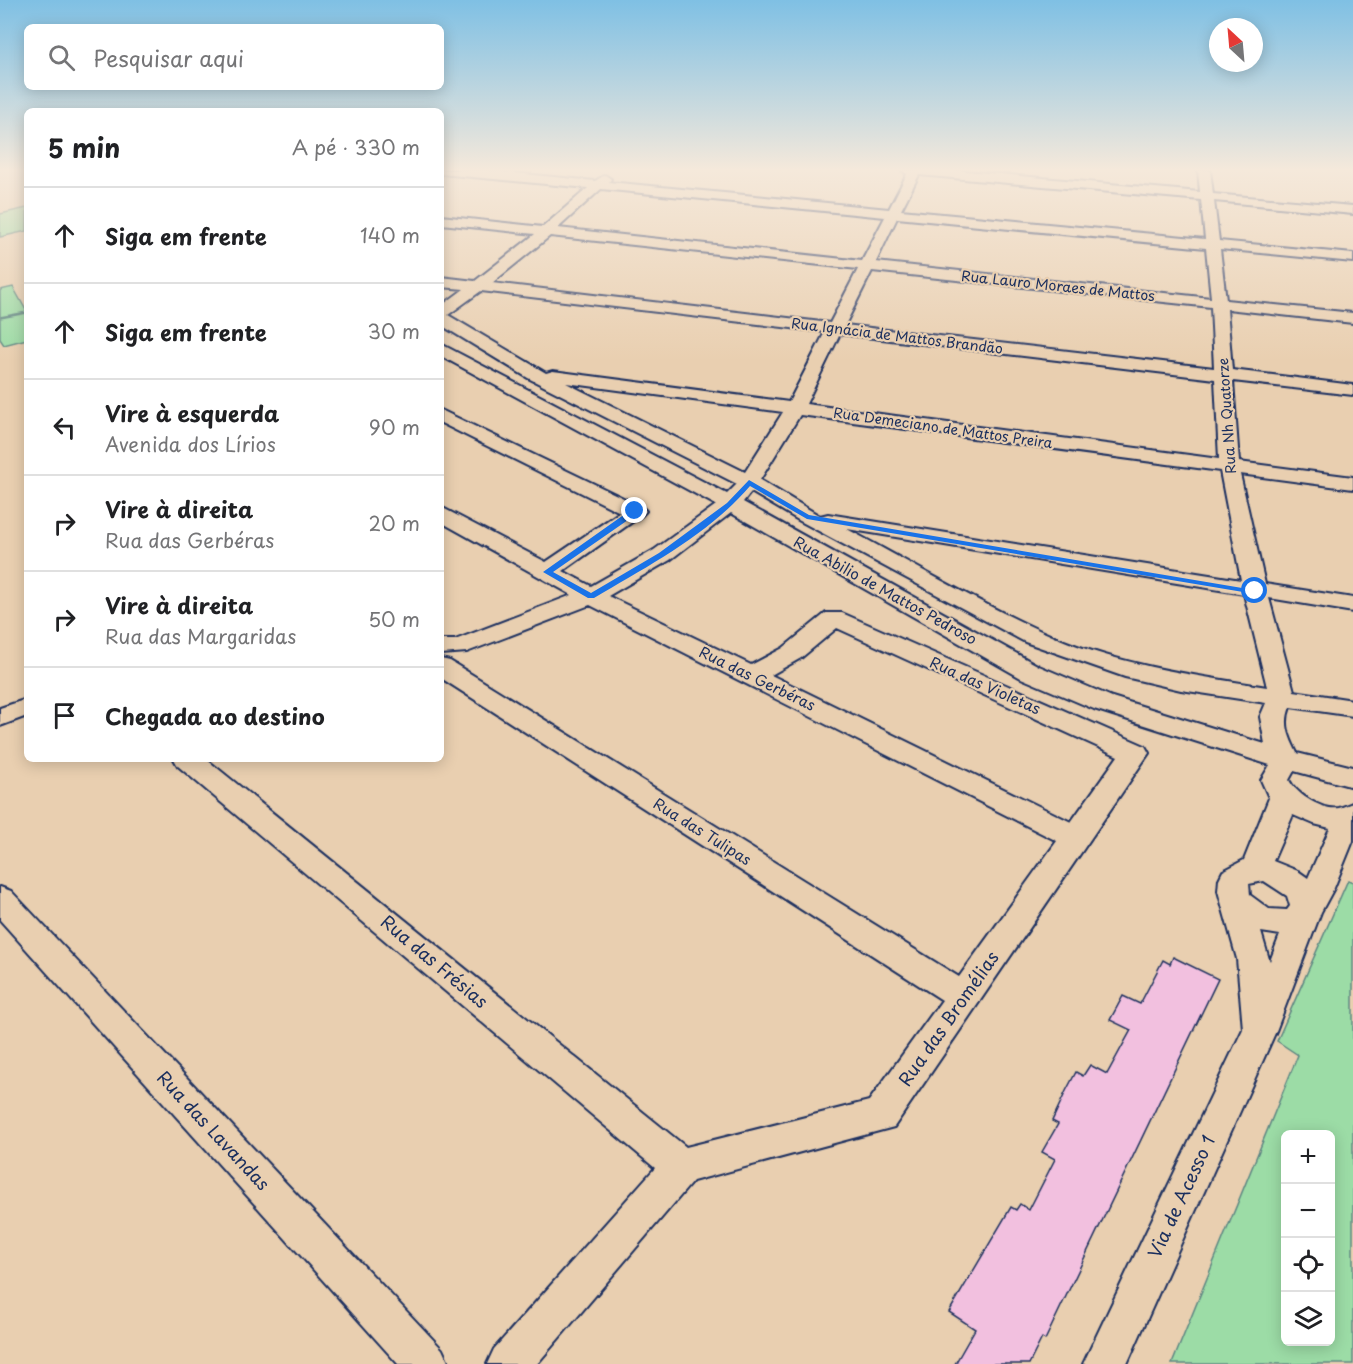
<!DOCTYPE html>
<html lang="pt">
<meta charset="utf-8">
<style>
body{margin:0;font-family:"Playpen Sans",sans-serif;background:#f6f6f6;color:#202124}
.controls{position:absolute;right:18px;bottom:18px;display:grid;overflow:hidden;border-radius:9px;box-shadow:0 3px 15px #0003}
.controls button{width:54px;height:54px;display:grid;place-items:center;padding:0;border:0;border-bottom:2px solid #e0e0e0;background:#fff;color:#202124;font:30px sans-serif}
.compass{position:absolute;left:1209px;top:18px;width:54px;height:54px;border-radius:50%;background:#fff;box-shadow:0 3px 15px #0003;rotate:334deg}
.stop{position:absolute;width:18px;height:18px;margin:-14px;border:4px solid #1a73e8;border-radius:50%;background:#fff}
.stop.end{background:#1a73e8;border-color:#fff;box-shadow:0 2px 6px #0008}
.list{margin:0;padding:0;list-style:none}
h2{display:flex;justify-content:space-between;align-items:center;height:78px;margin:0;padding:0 24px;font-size:26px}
h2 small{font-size:20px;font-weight:400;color:#757577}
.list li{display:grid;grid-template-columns:39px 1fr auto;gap:18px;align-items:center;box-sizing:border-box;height:96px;padding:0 24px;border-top:2px solid #e0e0e0}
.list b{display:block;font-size:22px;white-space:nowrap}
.list p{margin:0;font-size:20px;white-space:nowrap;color:#757577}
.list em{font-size:20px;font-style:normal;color:#757577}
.icon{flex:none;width:33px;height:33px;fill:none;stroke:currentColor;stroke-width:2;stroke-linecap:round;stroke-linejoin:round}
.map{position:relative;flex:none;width:1353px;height:1364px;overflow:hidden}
.search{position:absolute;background:#fff;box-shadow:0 3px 15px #0003;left:24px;top:24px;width:420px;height:66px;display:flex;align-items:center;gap:15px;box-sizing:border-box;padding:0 21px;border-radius:9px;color:#757577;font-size:22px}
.panel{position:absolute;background:#fff;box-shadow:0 3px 15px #0003;left:24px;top:108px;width:420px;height:654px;border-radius:9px}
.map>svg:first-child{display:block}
.green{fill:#9cdca6;stroke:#5c8682;stroke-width:1.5;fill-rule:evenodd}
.building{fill:#f2c0df;stroke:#1b2f5e;stroke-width:1.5}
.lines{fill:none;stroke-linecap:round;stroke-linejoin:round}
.minor-casing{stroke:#1b2f5e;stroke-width:4}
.minor{fill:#e9cfb0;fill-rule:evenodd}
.route{fill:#1a73e8}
.labels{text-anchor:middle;stroke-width:4.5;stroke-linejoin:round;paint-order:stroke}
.far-street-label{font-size:14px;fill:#1b2f5e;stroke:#e9cfb0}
.street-label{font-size:15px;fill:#1b2f5e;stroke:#e9cfb0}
.near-street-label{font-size:18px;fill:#1b2f5e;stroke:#e9cfb0}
</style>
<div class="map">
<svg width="1353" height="1364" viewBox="0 0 1353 1364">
<rect width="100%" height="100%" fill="#e9cfb0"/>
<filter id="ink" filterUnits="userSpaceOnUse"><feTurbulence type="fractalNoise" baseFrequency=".0167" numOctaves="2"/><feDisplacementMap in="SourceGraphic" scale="12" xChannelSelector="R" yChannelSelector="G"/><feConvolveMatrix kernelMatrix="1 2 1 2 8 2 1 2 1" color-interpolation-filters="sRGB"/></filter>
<g filter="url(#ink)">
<path class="green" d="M 27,208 L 27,231 L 0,237 L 0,214 Z
M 13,287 L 27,312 L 0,317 L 0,290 Z
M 27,313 L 27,339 L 4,345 L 0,339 L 0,318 Z
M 1348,880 L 1353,882 L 1353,1364 L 1172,1364 L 1298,1055 L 1277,1041 ZM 1286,1134 L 1330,1134 L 1330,1342 L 1286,1342 Z"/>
<path class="building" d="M 1173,957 L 1218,979 L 1045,1340 L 1042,1338 L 1029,1364 L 955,1364 L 975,1329 L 949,1312 L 1011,1207 L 1016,1210 L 1020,1204 L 1029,1210 L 1055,1159 L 1042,1152 L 1058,1124 L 1052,1121 L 1066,1091 L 1076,1072 L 1083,1076 L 1090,1065 L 1107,1074 L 1131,1030 L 1110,1020 L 1123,996 L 1140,1004 L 1163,960 L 1170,964 Z"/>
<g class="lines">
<defs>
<path id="minor" d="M 441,170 L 484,170 L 595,181 L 605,175 L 611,179 L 609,182 L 889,209 L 907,174 L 901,170 L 954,170 L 1200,192 L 1198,170 L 1210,170 L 1213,194 L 1353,206 L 1353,214 L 1214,201 L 1219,241 L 1353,254 L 1353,262 L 1220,249 L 1226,300 L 1353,313 L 1353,323 L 1227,309 L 1232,370 L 1353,385 L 1353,395 L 1233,381 L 1239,462 L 1353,477 L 1353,489 L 1240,474 L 1265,584 L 1353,598 L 1353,612 L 1269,598 L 1294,691 L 1353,700 L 1353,716 L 1290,707 C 1283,724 1289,737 1297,753 L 1353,767 L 1353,787 L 1294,771 L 1289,780 C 1296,794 1322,811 1339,808 C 1343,807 1349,804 1353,803 L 1353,841 L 1334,888 L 1321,912 L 1276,1031 L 1127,1364 L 1083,1364 L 1243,1029 L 1237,959 L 1218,891 L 1219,879 L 1223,871 L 1244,860 L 1269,798 L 1261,780 L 1270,765 L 1094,709 L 1021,678 L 731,513 L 670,560 L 608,596 L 751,665 L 783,648 L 826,613 L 842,613 L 1145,746 L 1149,753 L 894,1127 L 693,1181 L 537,1364 L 487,1364 L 494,1349 L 655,1168 L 178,766 L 174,759 L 206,759 L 686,1147 L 869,1101 L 942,1000 L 441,678 L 441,659 L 450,661 L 959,977 L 1057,841 L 590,605 L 467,652 L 441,654 L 441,640 L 455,640 L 572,595 L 441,522 L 441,507 L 546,562 L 620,512 L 441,423 L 441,410 L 642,507 L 646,511 L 642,515 L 563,571 L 591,586 L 654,550 L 716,505 L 441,356 L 441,344 L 727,494 L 737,484 L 528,378 L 441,325 L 441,306 L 464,289 L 441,287 L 441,277 L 475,281 L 535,234 L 441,224 L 441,216 L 543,227 L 588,188 L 441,174 ZM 919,175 L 1201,200 L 1205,239 L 901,210 ZM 601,189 L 885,217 L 862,261 L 558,228 ZM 897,218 L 1206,248 L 1211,298 L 876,262 ZM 550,236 L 858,269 L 830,323 L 492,283 ZM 872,271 L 1211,307 L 1214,368 L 845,325 ZM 481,291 L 825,332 L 789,402 L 553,371 L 546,373 L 448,315 ZM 840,334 L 1215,379 L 1219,459 L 806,404 ZM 566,383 L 783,412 L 745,472 ZM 800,415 L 1220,471 L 1241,580 L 828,514 L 820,516 L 760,480 ZM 751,492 L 800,521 L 1025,642 L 1125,677 L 1181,690 L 1266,703 L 1260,717 L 1265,744 L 1112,697 L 1039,666 L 743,502 ZM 847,529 L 1244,594 L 1267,687 C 1190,675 1112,664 1041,631 C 975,601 911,563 847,529 ZM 837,628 L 1118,756 L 1071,822 L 771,675 L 801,658 ZM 1293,815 L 1314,824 L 1330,828 L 1308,878 L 1298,871 L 1273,861 ZM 1264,881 L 1287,896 L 1290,906 L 1287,910 L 1269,909 L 1250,895 L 1249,884 ZM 1261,932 L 1280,935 L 1270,961 L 1269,959 Z
M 27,699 L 27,716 L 0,726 L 0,708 Z
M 0,887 L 11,891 L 442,1349 L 449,1364 L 398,1364 L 0,920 Z"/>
</defs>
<use href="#minor" class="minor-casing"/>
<use href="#minor" class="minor"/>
</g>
</g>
<linearGradient id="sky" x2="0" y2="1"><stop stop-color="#7fc0e4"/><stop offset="0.47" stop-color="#f5e9db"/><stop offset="1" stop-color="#f5e9db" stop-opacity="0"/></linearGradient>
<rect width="1353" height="361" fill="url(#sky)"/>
<path class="route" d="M 749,480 L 809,515 L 1260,591 L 1255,594 L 807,519 L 750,486 C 708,535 648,566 594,598 L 588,598 L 543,572 L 632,509 L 638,509 L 638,513 L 553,572 L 591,593 L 659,553 L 727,503 Z"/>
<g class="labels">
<g class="far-street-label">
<text transform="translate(1058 286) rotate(6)" y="5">Rua Lauro Moraes de Mattos</text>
<text transform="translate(897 336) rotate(7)" y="5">Rua Ignácia de Mattos Brandão</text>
<text transform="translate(1227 416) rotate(-94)" y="5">Rua Nh Quatorze</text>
<text transform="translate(943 428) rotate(8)" y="5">Rua Demeciano de Mattos Preira</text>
</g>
<g class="street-label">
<text transform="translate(885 591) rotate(29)" y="5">Rua Abilio de Mattos Pedroso</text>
<text transform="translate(757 679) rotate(26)" y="5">Rua das Gerbéras</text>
<text transform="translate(985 686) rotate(24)" y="5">Rua das Violetas</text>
<text transform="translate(702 832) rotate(32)" y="5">Rua das Tulipas</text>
</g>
<g class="near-street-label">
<text transform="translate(434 962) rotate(40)" y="6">Rua das Frésias</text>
<text transform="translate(949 1019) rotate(-55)" y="6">Rua das Bromélias</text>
<text transform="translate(213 1131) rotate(47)" y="6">Rua das Lavandas</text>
<text transform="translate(1182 1197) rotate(-65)" y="6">Via de Acesso 1</text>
</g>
</g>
</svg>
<div class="controls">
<button>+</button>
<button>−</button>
<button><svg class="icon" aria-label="locate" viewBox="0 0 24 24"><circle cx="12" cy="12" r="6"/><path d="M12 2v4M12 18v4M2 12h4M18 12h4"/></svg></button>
<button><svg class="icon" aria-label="layers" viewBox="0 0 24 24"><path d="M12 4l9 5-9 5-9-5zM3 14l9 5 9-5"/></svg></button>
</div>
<svg class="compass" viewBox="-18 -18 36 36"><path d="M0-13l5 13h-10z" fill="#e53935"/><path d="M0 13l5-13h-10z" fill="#757577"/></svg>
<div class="stop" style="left:1255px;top:591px"></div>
<div class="stop end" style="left:635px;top:511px"></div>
<div class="search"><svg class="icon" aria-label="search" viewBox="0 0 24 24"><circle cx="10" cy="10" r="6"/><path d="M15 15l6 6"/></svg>Pesquisar aqui</div>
<section class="panel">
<h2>5 min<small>A pé · 330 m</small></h2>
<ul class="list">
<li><svg class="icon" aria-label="ahead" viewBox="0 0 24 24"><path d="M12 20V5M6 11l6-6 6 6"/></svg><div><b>Siga em frente</b></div><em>140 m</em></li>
<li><svg class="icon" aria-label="ahead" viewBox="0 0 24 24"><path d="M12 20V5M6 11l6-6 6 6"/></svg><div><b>Siga em frente</b></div><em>30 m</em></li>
<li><svg class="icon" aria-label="left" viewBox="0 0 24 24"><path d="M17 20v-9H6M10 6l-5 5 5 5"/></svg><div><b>Vire à esquerda</b><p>Avenida dos Lírios</p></div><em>90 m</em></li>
<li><svg class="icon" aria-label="right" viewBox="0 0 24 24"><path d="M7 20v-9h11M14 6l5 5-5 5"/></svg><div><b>Vire à direita</b><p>Rua das Gerbéras</p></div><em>20 m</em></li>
<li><svg class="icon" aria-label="right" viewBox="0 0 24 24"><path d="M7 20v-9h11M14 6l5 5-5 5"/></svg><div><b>Vire à direita</b><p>Rua das Margaridas</p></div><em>50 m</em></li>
<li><svg class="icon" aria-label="arrive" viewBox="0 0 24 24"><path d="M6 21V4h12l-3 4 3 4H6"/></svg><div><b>Chegada ao destino</b></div></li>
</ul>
</section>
</div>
